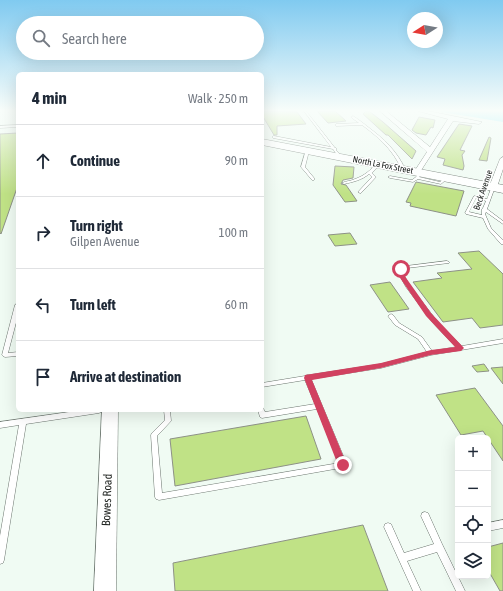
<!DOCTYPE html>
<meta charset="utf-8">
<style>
body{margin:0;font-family:"Asap Condensed",sans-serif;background:#f6f6f7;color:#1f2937}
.controls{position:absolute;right:12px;bottom:12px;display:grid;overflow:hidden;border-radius:6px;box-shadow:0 4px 16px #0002}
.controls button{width:36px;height:36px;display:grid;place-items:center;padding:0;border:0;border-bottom:1px solid #e0e1e3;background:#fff;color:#1f2937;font:20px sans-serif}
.compass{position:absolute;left:407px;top:12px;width:36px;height:36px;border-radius:50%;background:#fff;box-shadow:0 4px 16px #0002;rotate:259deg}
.stop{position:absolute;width:12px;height:12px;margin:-9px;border:3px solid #d14160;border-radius:50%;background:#fff}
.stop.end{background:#d14160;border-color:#fff;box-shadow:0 1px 4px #0008}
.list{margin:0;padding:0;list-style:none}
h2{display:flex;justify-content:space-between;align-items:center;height:52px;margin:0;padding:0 16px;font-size:17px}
h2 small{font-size:13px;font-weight:400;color:#747a83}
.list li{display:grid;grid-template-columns:26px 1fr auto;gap:12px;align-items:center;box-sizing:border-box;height:72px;padding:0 16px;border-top:1px solid #e0e1e3}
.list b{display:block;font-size:15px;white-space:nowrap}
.list p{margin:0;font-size:13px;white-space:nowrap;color:#747a83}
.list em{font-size:13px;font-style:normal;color:#747a83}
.icon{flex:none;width:22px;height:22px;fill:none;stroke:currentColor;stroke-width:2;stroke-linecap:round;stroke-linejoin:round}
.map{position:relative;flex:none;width:503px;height:591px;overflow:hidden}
.search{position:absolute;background:#fff;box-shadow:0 4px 16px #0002;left:16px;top:16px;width:248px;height:44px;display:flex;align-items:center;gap:10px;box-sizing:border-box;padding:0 14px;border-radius:22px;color:#747a83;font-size:15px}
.panel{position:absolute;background:#fff;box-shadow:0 4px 16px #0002;left:16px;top:72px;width:248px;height:340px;border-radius:6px}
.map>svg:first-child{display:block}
.water{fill:#85ecfd}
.building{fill:#c0e286;stroke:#8d9187}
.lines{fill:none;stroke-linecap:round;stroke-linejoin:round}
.service-casing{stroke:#6b756e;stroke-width:1}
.minor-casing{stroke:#6b756e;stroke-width:1}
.tertiary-casing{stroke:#6b756e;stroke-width:1}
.primary-casing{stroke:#6b756e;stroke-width:1}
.service{fill:#fff;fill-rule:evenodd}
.minor{fill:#fff;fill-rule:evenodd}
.tertiary{fill:#fff;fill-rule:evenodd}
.primary{fill:#fff;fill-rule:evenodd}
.route{fill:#d14160}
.labels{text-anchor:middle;stroke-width:3;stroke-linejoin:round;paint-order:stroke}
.far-street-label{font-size:9px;fill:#212522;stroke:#fff}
.near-street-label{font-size:12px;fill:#212522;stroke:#fff}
</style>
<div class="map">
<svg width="503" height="591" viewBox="0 0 503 591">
<rect width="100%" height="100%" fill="#f0fbf3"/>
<path class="water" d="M 440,111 L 503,111 L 503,122 L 442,112 Z"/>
<path class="building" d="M 262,111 L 297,112 L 306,124 L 277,126 L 277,135 L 274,135 L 262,115 Z
M 317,111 L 335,111 L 346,121 L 328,123 Z
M 366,111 L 369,111 L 383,122 L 416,151 L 412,159 L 388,135 L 386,135 L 363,114 Z
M 419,117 L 435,120 L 433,128 L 431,127 L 426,135 L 416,133 L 412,130 Z
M 459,124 L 472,126 L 460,150 L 465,151 L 462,155 L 464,166 L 463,170 L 443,165 L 445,159 L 437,157 Z
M 18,133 L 18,185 L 1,234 L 0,233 L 0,134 Z
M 489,137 L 491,138 L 487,161 L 479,160 Z
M 335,166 L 354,167 L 353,178 L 343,180 L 341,184 L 346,185 L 357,201 L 345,202 L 333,185 Z
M 416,182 L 464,191 L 456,216 L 410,206 L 411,203 L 406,202 Z
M 350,233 L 357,244 L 335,246 L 328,235 Z
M 479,251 L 503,274 L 503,325 L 480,328 L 472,318 L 443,322 L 413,282 L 442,278 L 437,273 L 472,269 L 458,253 Z
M 390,282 L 409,309 L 388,312 L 370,285 Z
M 484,364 L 489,371 L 477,372 L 472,366 Z
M 503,367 L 503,384 L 491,368 Z
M 475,388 L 503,426 L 503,461 L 483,431 L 461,435 L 436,395 Z
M 306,416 L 321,459 L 175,486 L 170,439 Z
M 363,525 L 388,591 L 175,591 L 173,563 Z
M 503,543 L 503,591 L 500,591 L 488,570 L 488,547 Z"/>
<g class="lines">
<defs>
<path id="service" d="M 304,111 L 306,111 L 335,148 L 336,148 L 336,150 L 342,157 L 341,158 L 339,158 L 333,149 L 273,138 L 273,136 L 274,136 L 331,147 Z
M 353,116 C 358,119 363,123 368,127 C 384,139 397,151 405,169 L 404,170 L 402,170 C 399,164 396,158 392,153 C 384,142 373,133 362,125 L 336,126 L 335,125 L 336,124 L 359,123 L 352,118 L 352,117 Z
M 18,125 L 18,127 L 0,128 L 0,126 Z
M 306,150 L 309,151 L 305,167 L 314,178 L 314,180 L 312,180 L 301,167 Z
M 377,163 L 380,164 L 372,173 L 376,177 L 361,193 L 360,193 L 358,192 L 372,177 L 369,174 C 362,180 353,182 344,184 L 342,183 C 346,181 351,181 355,179 C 364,176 371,170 377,163 Z
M 419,172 L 422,173 L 419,177 L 440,182 L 445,177 L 448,178 L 441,184 L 418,179 L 413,182 L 390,178 L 388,177 L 390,176 L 412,180 L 416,177 Z
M 492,186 L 495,187 L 487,209 L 503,221 L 503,224 L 486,212 L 485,214 L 491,228 L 503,240 L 503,244 L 501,244 L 488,229 L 483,218 L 466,214 L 465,213 L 474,196 L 487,199 ZM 476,198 L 486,201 L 483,208 L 482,209 L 482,215 L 469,212 Z
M 447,261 L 449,262 L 449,263 L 407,268 L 403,270 L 402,272 L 410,286 L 437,321 L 462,346 L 503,339 L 503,343 L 431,355 L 381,368 L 311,379 L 347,465 L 346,467 L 159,500 L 156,499 L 155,497 L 151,435 L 152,433 L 165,420 L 164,410 L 170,410 L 171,421 L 157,436 L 162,493 L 339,463 L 317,409 L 262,418 L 260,417 L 258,410 L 262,410 L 262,408 L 263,408 L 265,412 L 315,404 L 305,380 L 262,387 L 262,383 L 305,376 L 307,375 L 309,375 L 381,364 L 427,352 L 418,339 L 395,325 L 388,316 L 391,314 L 393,315 L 399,323 L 422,337 L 432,351 L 456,347 L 433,323 L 406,287 L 398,272 L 399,268 L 406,266 Z
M 18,303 L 18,315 L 8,353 L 18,352 L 18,356 L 5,357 L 3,356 L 2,355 L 15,305 Z
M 83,410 L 102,410 L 101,412 L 99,413 L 26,424 L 4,560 L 3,563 L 0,564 L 0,536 L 19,425 L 0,428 L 0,422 Z
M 425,512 L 428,513 L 442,544 L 465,591 L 456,591 L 437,552 L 407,561 L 421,591 L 413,591 L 384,527 L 385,524 L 388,523 L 391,524 L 404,553 L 434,544 L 421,516 L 422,513 Z
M 503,520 L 503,528 L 488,531 L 488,523 Z"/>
<path id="minor" d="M 380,111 L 386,111 L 430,147 L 448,119 L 418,111 L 428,111 L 482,122 L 479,124 L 453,121 L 420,172 L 417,174 L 414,172 L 427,152 Z
M 503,157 L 503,169 L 497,187 L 496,189 L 490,189 L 489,187 L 500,159 Z"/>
<path id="tertiary" d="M 102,410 L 118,410 L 116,591 L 94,591 Z"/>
<path id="primary" d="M 262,139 L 503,185 L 503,193 L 262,145 Z"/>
</defs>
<use href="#service" class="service-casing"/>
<use href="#minor" class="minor-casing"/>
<use href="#tertiary" class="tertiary-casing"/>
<use href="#primary" class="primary-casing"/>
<use href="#service" class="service"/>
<use href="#minor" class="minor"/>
<use href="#tertiary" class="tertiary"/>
<use href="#primary" class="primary"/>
</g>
<linearGradient id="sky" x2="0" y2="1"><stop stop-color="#80caf0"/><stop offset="0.57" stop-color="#f8fdfa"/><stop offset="1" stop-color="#f8fdfa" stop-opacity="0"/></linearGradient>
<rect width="503" height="194" fill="url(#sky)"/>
<path class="route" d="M 398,268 L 403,268 L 404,275 L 431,313 L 464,348 L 461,351 L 431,355 L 381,368 L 312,380 L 347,465 L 346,467 L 340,467 L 338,465 L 304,378 L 305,375 L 381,363 L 431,350 L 455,347 L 426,316 L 398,275 Z"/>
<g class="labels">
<g class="far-street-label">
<text transform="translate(383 165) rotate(11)" y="3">North La Fox Street</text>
<text transform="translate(483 190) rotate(-71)" y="3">Beck Avenue</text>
</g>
<g class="near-street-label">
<text transform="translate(107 500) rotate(-88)" y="4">Bowes Road</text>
</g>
</g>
</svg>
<div class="controls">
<button>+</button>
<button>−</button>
<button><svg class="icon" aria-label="locate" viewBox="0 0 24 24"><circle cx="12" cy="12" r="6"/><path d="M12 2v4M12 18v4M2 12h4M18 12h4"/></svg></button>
<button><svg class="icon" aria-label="layers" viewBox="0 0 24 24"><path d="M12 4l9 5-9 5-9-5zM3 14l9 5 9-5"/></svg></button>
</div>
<svg class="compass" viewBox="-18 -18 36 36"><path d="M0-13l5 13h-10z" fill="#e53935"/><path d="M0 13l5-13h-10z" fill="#747a83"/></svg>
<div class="stop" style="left:401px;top:269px"></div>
<div class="stop end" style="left:343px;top:465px"></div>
<div class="search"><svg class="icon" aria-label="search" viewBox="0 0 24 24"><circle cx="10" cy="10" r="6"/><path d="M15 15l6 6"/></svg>Search here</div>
<section class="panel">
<h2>4 min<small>Walk · 250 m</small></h2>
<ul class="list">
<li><svg class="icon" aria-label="ahead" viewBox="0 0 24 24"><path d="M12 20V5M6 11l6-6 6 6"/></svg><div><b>Continue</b></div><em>90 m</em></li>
<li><svg class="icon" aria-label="right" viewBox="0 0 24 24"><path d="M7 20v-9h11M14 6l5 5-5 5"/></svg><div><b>Turn right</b><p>Gilpen Avenue</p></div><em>100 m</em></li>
<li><svg class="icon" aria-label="left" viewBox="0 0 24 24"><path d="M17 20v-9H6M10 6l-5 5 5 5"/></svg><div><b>Turn left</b></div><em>60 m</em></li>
<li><svg class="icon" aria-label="arrive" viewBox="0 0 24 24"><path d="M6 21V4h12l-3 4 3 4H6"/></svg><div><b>Arrive at destination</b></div></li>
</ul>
</section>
</div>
